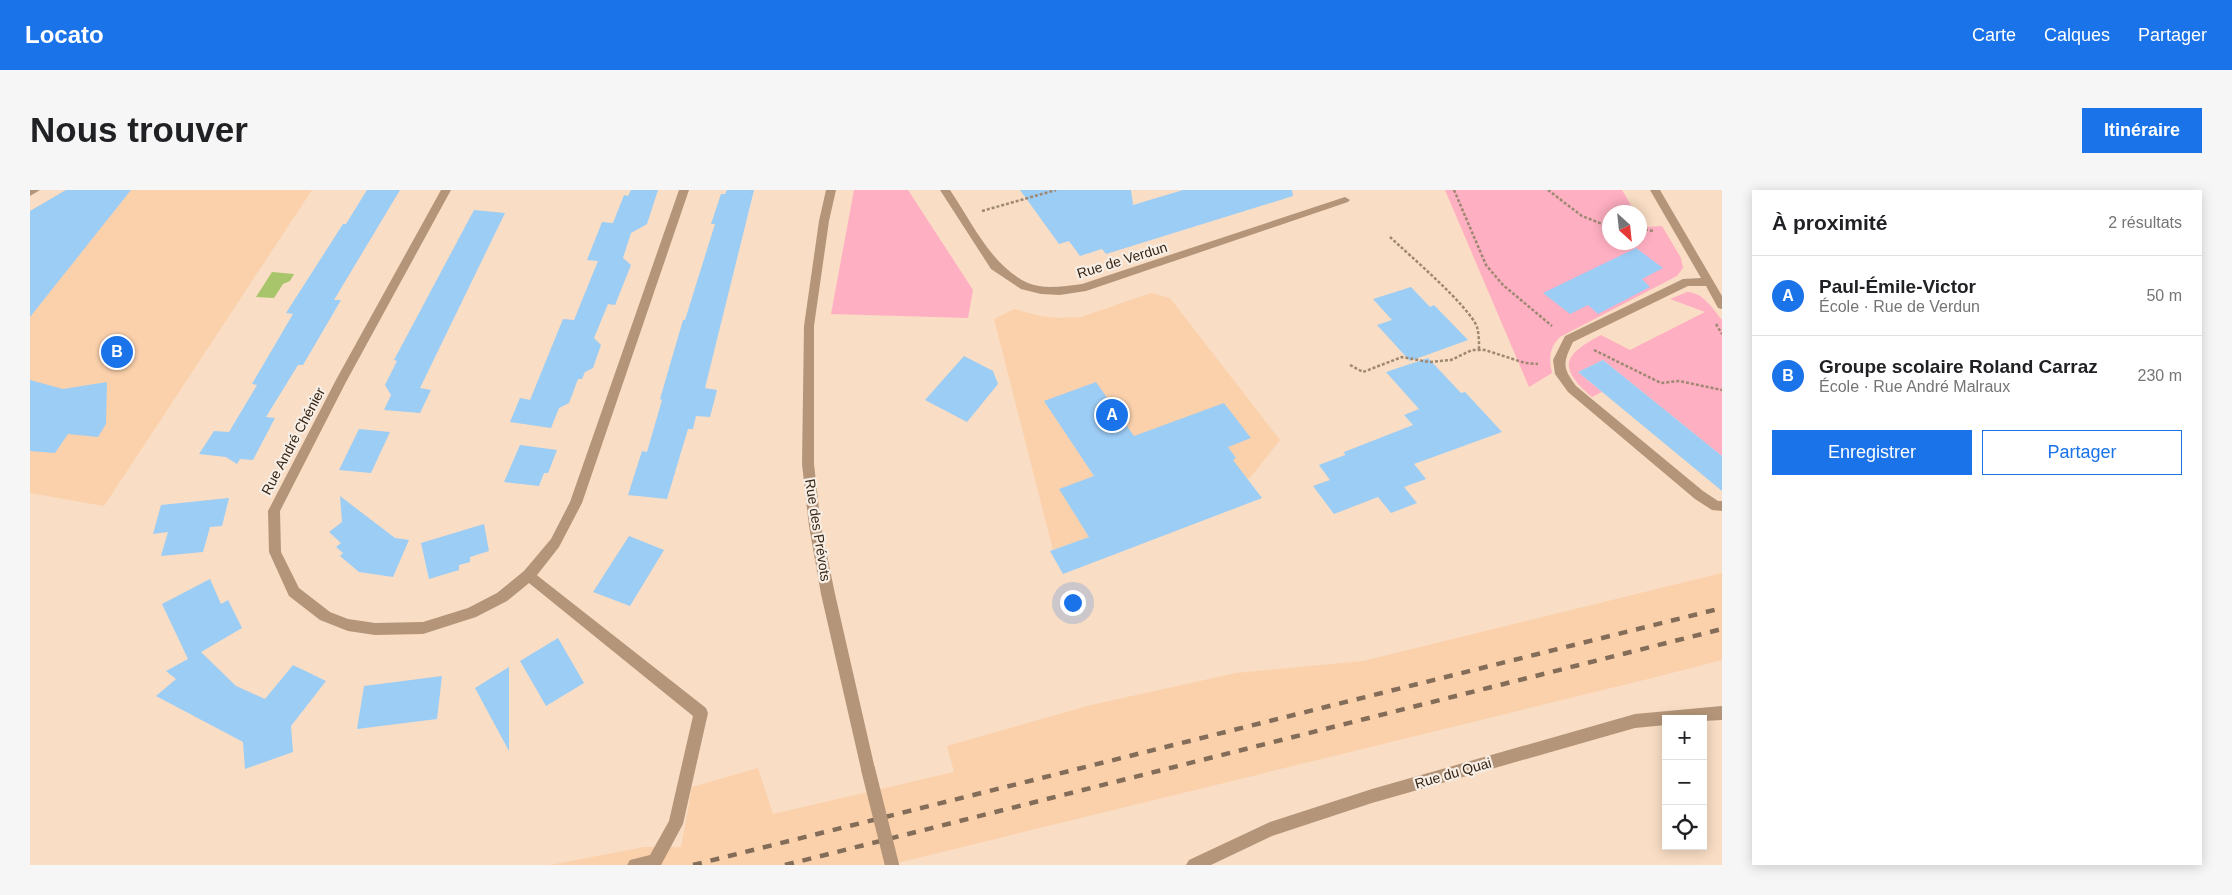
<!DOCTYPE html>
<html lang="fr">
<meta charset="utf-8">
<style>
body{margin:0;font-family:Helvetica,sans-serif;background:#f6f6f6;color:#202124}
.controls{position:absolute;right:15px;bottom:15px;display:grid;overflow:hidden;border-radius:0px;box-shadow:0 2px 12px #0003}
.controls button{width:45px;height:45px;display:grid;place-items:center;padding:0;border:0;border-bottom:1px solid #e0e0e0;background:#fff;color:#202124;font:25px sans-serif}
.compass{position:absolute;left:1572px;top:15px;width:45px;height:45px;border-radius:50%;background:#fff;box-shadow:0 2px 12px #0003;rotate:153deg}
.you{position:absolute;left:1042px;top:412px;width:18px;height:18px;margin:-12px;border:4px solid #fff;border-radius:50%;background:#1a73e8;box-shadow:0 0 0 8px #1a73e833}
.badge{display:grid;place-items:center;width:32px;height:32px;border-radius:50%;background:#1a73e8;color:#fff;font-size:16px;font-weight:700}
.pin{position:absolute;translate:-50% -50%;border:2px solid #fff;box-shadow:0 1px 5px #0006}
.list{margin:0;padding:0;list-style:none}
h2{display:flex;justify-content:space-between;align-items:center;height:65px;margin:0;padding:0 20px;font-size:21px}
h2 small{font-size:16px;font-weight:400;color:#757577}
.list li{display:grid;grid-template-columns:32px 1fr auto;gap:15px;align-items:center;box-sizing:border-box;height:80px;padding:0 20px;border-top:1px solid #e0e0e0}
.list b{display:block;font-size:19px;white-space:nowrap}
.list p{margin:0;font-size:16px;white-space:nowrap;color:#757577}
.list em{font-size:16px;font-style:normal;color:#757577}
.actions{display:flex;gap:10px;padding:15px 20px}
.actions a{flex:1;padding:11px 0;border:1px solid #1a73e8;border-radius:0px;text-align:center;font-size:18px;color:#1a73e8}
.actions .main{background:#1a73e8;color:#fff}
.icon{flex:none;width:28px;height:28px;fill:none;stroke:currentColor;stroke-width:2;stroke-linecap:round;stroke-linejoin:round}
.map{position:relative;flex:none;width:1692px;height:675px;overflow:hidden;border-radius:0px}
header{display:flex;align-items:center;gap:30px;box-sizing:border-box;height:70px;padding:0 25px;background:#1a73e8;color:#fff}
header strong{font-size:24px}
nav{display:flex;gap:28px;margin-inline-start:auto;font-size:18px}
.intro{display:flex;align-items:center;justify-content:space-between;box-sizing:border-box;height:120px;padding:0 30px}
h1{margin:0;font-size:35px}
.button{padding:12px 22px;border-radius:0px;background:#1a73e8;color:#fff;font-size:18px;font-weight:700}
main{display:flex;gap:30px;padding:0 30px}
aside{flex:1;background:#fff;border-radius:0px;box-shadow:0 2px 12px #0003}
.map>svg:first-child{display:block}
.built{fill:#fbd1ac}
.green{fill:#ffafc2}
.water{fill:#a9c56c}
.building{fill:#9ccdf5}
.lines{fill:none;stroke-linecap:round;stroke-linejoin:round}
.path{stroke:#9e8872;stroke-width:2.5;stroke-dasharray:3 2;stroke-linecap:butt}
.lane{fill:#b49579;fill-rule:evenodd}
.street{fill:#b49579;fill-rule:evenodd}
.rail{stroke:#836d59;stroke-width:4.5;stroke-dasharray:9 9;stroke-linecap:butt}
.street-bridge{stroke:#b49579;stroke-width:14}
.labels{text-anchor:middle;stroke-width:4.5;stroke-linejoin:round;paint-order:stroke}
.street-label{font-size:14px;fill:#372615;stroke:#f7eee6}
</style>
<header>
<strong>Locato</strong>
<nav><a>Carte</a><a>Calques</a><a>Partager</a></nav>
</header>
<div class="intro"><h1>Nous trouver</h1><a class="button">Itinéraire</a></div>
<main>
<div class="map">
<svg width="1692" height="675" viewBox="0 0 1692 675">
<rect width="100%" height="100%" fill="#f9ddc4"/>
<path class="built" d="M 36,0 L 282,0 L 74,316 L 0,303 L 0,21 Z
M 1121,103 L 1140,108 L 1250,250 L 1220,288 L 1023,360 L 964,129 L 984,119 L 1010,126 L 1028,128 L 1051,127 Z
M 1692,383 L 1692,470 L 1622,488 L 859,675 L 520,675 L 614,657 L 651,657 L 662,597 L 728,578 L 743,624 L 924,582 L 917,556 L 1061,515 L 1206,483 L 1333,471 Z"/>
<path class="green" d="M 824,0 L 878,0 L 943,100 L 938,128 L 801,124 Z
M 1415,0 L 1592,0 L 1605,22 L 1580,22 L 1580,52 L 1610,52 L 1610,31 L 1613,37 L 1632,36 L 1651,68 L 1653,78 L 1647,86 L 1530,147 C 1519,157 1519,170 1522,183 L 1499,197 Z
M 1657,102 C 1674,103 1682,118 1692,130 L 1692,266 L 1573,170 L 1548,182 L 1572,202 L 1562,207 C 1527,177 1533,165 1571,145 L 1600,160 L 1675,122 L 1640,109 Z"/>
<path class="water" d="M 242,82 L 264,84 L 260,91 L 253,94 L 244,108 L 226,107 Z"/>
<path class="building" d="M 36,0 L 101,0 L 0,127 L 0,21 Z
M 337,0 L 370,0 L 304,110 L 311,110 L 273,175 L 268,175 L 236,227 L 245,228 L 223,270 L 210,269 L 207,274 L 196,267 L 169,264 L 184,241 L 199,242 L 227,195 L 222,194 L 263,124 L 256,123 L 313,34 L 316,34 Z
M 601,0 L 628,0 L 617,34 L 601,43 L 593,68 L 601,75 L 585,115 L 578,114 L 564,148 L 571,155 L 563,178 L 555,182 L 552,189 L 548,189 L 539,213 L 529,218 L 521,238 L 480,232 L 490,208 L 500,210 L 533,129 L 544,130 L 568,71 L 557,70 L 572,32 L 583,33 L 594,5 L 598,6 Z
M 697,0 L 724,0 L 675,198 L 687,200 L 680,227 L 666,226 L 663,239 L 658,239 L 637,309 L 598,305 L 612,261 L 617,262 L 632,210 L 630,209 L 653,130 L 655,130 L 685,34 L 681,34 L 691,4 L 695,4 Z
M 990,0 L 1101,0 L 1103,15 L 1153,0 L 1262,0 L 1263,6 L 1076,64 L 1072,59 L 1050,66 L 1039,51 L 1029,54 Z
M 444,20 L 475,23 L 390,198 L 401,200 L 390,223 L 354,220 L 361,205 L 355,195 L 367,171 L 364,170 Z
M 1606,58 L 1633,78 L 1612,89 L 1620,97 L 1568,124 L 1558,115 L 1540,124 L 1513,103 Z
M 1381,97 L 1400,117 L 1404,115 L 1438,150 L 1380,171 L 1347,135 L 1362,130 L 1343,109 Z
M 934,166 L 963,181 L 968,194 L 937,232 L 895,210 Z
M 1398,168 L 1431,203 L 1435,202 L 1472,242 L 1384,274 L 1396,289 L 1374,297 L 1387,313 L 1361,323 L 1348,307 L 1304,324 L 1283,296 L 1300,290 L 1289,275 L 1315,265 L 1314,262 L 1383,235 L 1374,225 L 1389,219 L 1356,182 Z
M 1573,170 L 1692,266 L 1692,301 L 1548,182 Z
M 0,190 L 33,199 L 77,192 L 76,234 L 68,247 L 38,244 L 25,263 L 0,261 Z
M 1066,192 L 1104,246 L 1194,213 L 1221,248 L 1198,257 L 1206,268 L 1203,270 L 1232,308 L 1033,384 L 1020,361 L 1059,347 L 1029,299 L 1064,286 L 1014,211 Z
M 329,239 L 360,242 L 341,283 L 309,280 Z
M 490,255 L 527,260 L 518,283 L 514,283 L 509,296 L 474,292 Z
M 310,306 L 365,348 L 379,350 L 363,387 L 329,382 L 310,366 L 313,363 L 306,357 L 311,353 L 299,342 L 312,332 Z
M 199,308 L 192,336 L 180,337 L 173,362 L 131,366 L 138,342 L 123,344 L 131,315 Z
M 454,334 L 459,361 L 440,367 L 440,372 L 429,375 L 429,380 L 399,389 L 391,353 Z
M 599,346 L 634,360 L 600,416 L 563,402 Z
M 180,389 L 191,414 L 198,410 L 212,438 L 171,462 L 206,496 L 235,509 L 263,475 L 296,491 L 261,536 L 263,562 L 215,579 L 213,552 L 126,506 L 146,489 L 136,481 L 158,469 L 132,414 Z
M 528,448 L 554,493 L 516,516 L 490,471 Z
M 479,477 L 479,561 L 445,498 Z
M 412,486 L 407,529 L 327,539 L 334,496 Z"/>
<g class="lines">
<path class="path" d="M 1424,0 L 1456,75 L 1473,95 L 1522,136
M 1518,0 L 1552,26 L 1580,37
M 952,21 L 1026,0
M 1610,39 L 1624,41
M 1360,47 C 1379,65 1439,116 1447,137 C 1449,144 1449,152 1449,160
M 1686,134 L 1692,144
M 1564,160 L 1631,193 L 1649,191 L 1692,200
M 1320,175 L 1333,182 L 1372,167 L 1399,172 L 1421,170 L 1442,160 L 1455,160 L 1495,173 L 1508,174"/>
<path class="lane" d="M 499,379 L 676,518 L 678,523 L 653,634 L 631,675 L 597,675 L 600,670 L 620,665 L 639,631 L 663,526 L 494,389 L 493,385 L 494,381 Z"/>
<path class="street" d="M 0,0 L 10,0 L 0,6 Z
M 411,0 L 421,0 L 316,192 L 250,321 L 251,362 L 269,398 L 300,422 L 318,429 L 345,433 L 393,432 L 438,418 L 467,403 L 494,381 L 521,349 L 540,312 L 649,0 L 659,0 L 552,313 L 529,357 L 504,389 L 477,411 L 446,427 L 393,444 L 345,445 L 318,441 L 290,430 L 259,406 L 239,362 L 238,321 L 307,188 Z
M 796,0 L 806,0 L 799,31 L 784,136 L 784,274 L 791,336 L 805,404 L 845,579 L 843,584 L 838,586 L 833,584 L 831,579 L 791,404 L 779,336 L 772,274 L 774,136 L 789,31 Z
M 910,0 L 920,0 C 942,32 961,76 998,93 C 1014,100 1035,96 1052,94 L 1312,8 L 1315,7 L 1320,10 L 1318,12 L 1056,101 L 1030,105 L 1011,104 L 991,99 L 961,79 Z
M 1620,0 L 1630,0 L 1692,106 L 1692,119 L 1688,118 L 1676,96 L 1658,96 L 1543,152 C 1533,173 1532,177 1546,196 L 1673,301 L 1688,311 L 1692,311 L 1692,321 L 1682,320 L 1665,309 L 1538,202 L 1525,184 L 1523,170 L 1535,146 L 1653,89 L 1671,88 Z
M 1692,516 L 1692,530 L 1673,531 L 1673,529 L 1636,529 L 1636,535 L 1605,538 L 1342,613 L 1242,646 L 1181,675 L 1156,675 L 1159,670 L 1240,632 L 1342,599 L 1605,524 Z"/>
<path class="rail" d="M 663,675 L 1692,418
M 755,675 L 1692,439"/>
<path class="street-bridge" d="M 838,579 L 862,675"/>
</g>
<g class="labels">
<g class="street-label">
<text transform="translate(1092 70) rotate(-17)" y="5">Rue de Verdun</text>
<text transform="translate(263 251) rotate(-62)" y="5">Rue André Chénier</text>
<text transform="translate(788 340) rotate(81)" y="5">Rue des Prévots</text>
<text transform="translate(1423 583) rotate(-16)" y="5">Rue du Quai</text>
</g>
</g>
</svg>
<div class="controls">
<button>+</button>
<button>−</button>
<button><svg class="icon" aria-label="locate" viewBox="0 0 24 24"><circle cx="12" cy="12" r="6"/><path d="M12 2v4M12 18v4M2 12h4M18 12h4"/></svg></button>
</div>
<svg class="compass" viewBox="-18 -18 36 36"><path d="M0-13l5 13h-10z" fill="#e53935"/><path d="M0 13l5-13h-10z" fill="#757577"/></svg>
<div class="you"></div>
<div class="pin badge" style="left:1082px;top:225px">A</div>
<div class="pin badge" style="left:87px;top:162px">B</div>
</div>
<aside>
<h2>À proximité<small>2 résultats</small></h2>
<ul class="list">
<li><span class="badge">A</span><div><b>Paul-Émile-Victor</b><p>École · Rue de Verdun</p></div><em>50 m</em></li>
<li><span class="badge">B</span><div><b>Groupe scolaire Roland Carraz</b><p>École · Rue André Malraux</p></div><em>230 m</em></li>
</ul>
<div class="actions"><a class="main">Enregistrer</a><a>Partager</a></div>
</aside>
</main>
